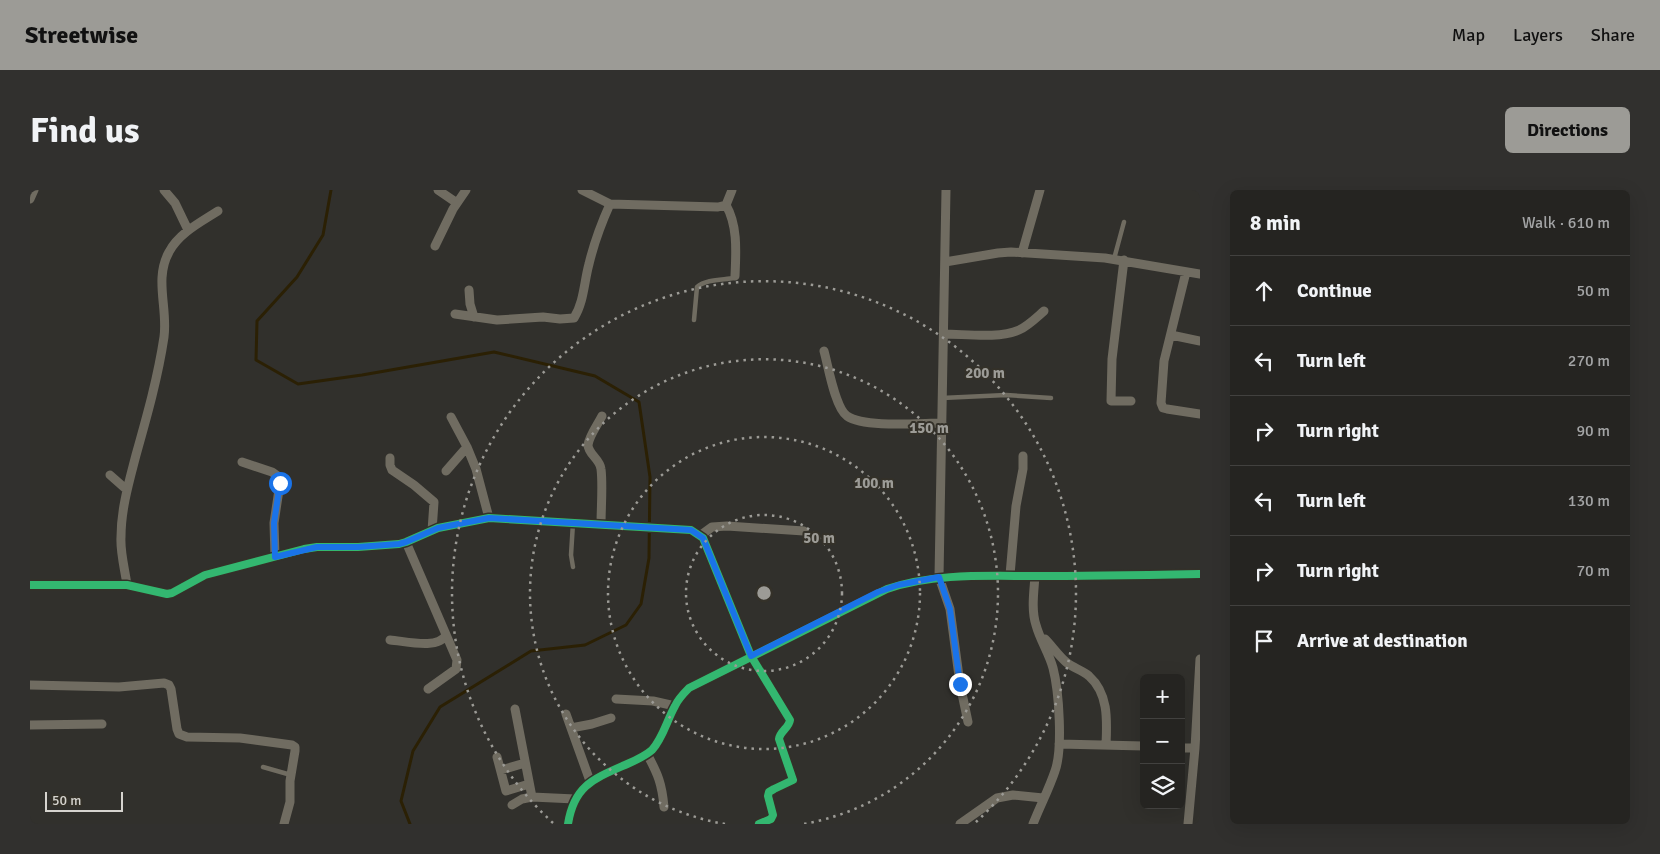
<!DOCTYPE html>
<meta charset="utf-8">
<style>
body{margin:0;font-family:Signika,sans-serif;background:#31302e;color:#f1f3f6}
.controls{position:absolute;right:15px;bottom:15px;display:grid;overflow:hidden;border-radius:8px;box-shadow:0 5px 20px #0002}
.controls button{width:45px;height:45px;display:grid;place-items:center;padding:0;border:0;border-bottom:1px solid #42413f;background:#252421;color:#f1f3f6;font:25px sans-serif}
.scale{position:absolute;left:15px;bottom:12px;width:78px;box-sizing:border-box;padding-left:5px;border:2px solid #d6d4cf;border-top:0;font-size:14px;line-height:18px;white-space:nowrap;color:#d6d4cf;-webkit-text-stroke:4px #343129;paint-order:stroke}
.stop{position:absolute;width:15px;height:15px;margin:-11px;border:4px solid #1a73e8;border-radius:50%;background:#fff}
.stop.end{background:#1a73e8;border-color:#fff;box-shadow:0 1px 5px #0008}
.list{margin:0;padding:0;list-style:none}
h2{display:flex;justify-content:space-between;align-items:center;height:65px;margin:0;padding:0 20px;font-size:21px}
h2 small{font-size:16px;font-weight:400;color:#a3a4a5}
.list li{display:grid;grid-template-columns:32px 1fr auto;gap:15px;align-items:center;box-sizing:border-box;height:70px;padding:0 20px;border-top:1px solid #42413f}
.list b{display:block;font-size:19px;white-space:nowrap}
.list em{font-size:16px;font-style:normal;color:#a3a4a5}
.icon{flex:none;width:28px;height:28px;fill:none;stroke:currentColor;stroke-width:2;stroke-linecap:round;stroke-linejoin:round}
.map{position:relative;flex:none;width:1170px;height:634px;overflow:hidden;border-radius:8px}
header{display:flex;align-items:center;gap:30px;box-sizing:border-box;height:70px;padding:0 25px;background:#9c9b96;color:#111}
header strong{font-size:24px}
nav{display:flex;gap:28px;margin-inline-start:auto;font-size:18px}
.intro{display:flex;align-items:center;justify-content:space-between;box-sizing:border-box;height:120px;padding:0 30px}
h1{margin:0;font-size:35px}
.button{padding:12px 22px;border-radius:8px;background:#9c9b96;color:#111;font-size:18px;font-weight:700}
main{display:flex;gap:30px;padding:0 30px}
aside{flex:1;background:#252421;border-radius:8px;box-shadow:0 5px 20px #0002}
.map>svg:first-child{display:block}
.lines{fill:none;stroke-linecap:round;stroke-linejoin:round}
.stream{stroke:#2b2004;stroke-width:3}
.lane{stroke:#706c61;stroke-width:4.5}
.street{stroke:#706c61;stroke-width:9}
.cycleway-casing{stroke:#343129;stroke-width:11}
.cycleway{stroke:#33b770;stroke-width:8}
.route{stroke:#1a73e8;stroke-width:6}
.ring{fill:none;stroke:#9c9b96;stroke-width:2.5;stroke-dasharray:2.5 5}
.centre{fill:#9c9b96;stroke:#343129;stroke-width:2.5}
.ring-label{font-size:15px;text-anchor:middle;font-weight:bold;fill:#9c9b96;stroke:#343129;stroke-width:4;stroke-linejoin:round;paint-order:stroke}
</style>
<header>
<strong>Streetwise</strong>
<nav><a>Map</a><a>Layers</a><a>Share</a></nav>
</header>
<div class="intro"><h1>Find us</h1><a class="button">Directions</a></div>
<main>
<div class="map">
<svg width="1170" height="634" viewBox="0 0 1170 634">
<rect width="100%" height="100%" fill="#31302c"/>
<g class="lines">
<path class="stream" d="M 301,0 L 293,45 L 267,87 L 227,131 L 226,170 L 268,194 L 332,185 L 464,162 L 565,186 L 609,212 L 620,287 L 619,368 L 611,414 L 596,435 L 555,455 L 501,461 L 410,517 L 383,561 L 371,611 L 380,634"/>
<path class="lane" d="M 1084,69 L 1094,32
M 664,130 L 667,97 C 676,89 693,90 704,88 L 705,87
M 912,208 L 976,205 L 1021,208
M 543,333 L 541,365 L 543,377
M 233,577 L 261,585"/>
<path class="street" d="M 134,0 L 145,13 L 158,40
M 408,0 L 427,13
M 552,0 L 580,14 L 688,17 L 696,15 L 702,0
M 916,0 L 909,387 L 920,419 L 930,494 L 938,532
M 0,9 L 4,0
M 696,15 C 708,36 706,62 705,86
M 405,56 L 423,19 L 436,0
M 992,63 L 1010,0
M 1094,70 L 1082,169 L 1081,211 L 1101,211
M 915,72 L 968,63 L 981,62 L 1075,68 L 1170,84
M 1156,82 L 1134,171 L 1131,213 L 1133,218 L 1137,219 L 1170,224
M 439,100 L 440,114 L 444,127
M 425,124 L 467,130 L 513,127 L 530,129 L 544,128 C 554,112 554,92 559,74 C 564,53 571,34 580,14
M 914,144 C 935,144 969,149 989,140 C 998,136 1007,127 1014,121
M 1141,145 L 1170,151
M 794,161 C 798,175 805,218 817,226 C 834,238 890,233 912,233
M 421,227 L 437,257 L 446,279 L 459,328
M 360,268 L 360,275 L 362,280 L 384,295 L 404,312 L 402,341
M 212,272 L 242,282 L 249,287 L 250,293 L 244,333 L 245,367
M 416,281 L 437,257
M 80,285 L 97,300
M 571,335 C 571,318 573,295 571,279 C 570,269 558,264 558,255 C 559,246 568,234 572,226
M 671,345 L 682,337 L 697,336 L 774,341
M 376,352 L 427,470 L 426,479 L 398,499
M 980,385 L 986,316 L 993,279 L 993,266
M 0,395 L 97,395 L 137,404 L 142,403 L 175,385 L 274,359 L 287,357 L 328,357 L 369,354 L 376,352 L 408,338 L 459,328 L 661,340 L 673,348 L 721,466 L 760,530 C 759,538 750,541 749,549 L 763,590 L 744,599 L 739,602 L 738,606 L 743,625 L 741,629 L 729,634
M 97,395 C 95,380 90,362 91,347 C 91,319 99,292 106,265 C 117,226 128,187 134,147 C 138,118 124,89 139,62 C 149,43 171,32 188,21
M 1015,449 C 1022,456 1028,465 1036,472 C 1043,478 1052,480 1059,486 C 1079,504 1077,531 1076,555
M 360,450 C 375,451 408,460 416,445
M 0,495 L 89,497 L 134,493 L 139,495 L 141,499 L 147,539 L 149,544 L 157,547 L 210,548 L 262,555 L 265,557 L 265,561 L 260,591 L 260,612 L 254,634
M 586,509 L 623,511 L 645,516
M 485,519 L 502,607
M 536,524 L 560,591
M 0,535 L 72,534
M 541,538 L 562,534 L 581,528
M 1029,554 L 1114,556
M 1151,558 L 1165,558
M 617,564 C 628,584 632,594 634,617
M 467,567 L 476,601 L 499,594
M 471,580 L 495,573
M 482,615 L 492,609 L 502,607 L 545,609
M 538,634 C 544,596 563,589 595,575 C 604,571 614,567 622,560 C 633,548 637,530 645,516 C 648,509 654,503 659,498 L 857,399 C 904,383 956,386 1005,386 C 1060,386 1115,385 1170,384
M 930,634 L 967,608 L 983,605 L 1013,608
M 1003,634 C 1010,616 1019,599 1025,581 C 1033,559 1029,501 1023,478 C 1019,463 1010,450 1006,435 C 1001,420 1004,401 1005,386
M 1158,634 L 1165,558 L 1170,469"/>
<defs>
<path id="cycleway" d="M 0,395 L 97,395 L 137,404 L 142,403 L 175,385 L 274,359 L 287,357 L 328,357 L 369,354 L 376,352 L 408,338 L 459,328 L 661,340 L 673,348 L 721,466 L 760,530 C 759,538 750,541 749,549 L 763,590 L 744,599 L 739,602 L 738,606 L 743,625 L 741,629 L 729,634
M 538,634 C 544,596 563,589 595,575 C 604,571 614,567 622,560 C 633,548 637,530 645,516 C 648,509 654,503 659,498 L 857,399 C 904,383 956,386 1005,386 C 1060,386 1115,385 1170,384"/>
</defs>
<use href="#cycleway" class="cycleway-casing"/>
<use href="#cycleway" class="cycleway"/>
</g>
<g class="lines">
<path class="route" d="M 250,293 L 244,333 L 245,367 L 287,357 L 328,357 L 369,354 L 376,352 L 408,338 L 459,328 L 661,340 L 673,348 L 721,466 L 848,402 L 868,395 L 909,387 L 920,419 L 930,494"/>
</g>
<g class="ring">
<circle cx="734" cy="403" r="78"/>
<circle cx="734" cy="403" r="156"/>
<path d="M695 634A234 234 0 1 1 773 634"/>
<path d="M523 633A312 312 0 1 1 945 633"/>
</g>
<circle cx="734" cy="403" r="8" class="centre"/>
<g class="ring-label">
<text x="955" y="188">200 m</text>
<text x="899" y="243">150 m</text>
<text x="844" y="298">100 m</text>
<text x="789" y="353">50 m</text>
</g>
</svg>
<div class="controls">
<button>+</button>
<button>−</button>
<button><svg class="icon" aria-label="layers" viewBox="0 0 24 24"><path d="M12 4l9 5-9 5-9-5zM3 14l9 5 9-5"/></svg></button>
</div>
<div class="scale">50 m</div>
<div class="stop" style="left:250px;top:293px"></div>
<div class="stop end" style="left:930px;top:494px"></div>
</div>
<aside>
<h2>8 min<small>Walk · 610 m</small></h2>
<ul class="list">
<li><svg class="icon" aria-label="ahead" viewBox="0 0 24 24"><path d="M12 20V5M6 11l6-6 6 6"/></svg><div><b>Continue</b></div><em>50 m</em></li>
<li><svg class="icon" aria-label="left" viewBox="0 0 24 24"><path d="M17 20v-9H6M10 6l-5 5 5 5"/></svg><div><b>Turn left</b></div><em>270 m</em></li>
<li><svg class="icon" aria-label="right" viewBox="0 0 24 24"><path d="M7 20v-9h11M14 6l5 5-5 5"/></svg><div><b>Turn right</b></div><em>90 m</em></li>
<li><svg class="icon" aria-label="left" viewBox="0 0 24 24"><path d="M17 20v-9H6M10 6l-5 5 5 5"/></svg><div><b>Turn left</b></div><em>130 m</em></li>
<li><svg class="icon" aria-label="right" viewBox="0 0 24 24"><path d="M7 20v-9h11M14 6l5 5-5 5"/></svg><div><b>Turn right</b></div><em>70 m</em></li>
<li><svg class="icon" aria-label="arrive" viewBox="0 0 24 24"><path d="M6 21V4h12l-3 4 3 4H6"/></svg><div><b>Arrive at destination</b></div></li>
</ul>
</aside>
</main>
